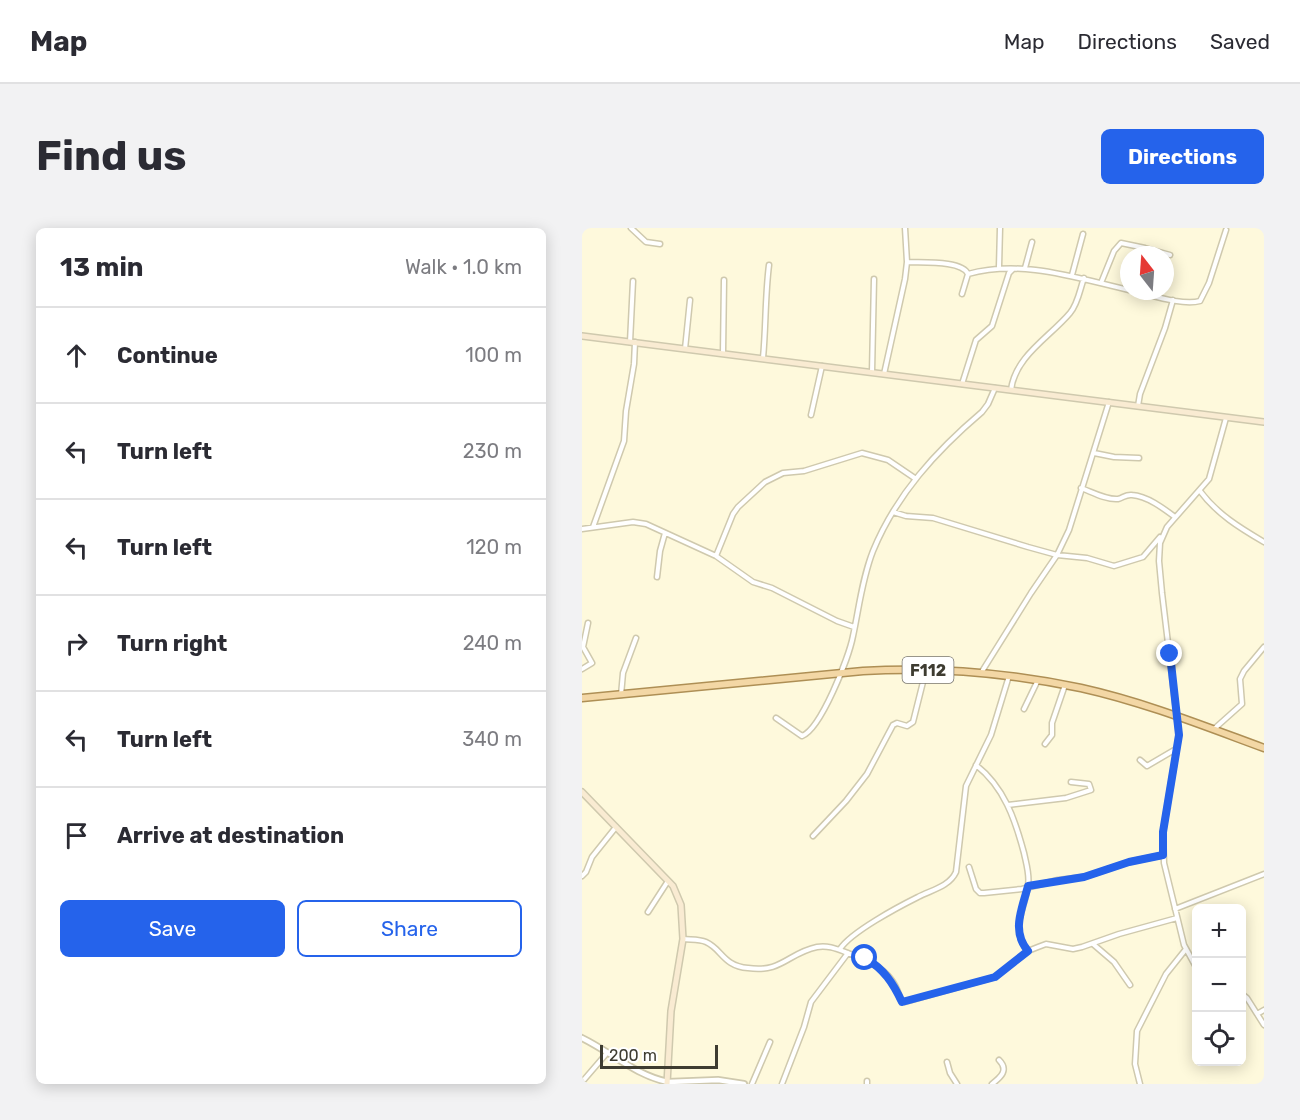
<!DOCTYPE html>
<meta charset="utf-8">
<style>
body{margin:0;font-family:Rubik,sans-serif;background:#f2f2f3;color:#2b2b33}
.controls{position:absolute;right:18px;bottom:18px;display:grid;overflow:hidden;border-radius:9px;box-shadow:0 3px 15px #0003}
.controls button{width:54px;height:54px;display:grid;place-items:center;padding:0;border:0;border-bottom:2px solid #e1e1e2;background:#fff;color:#2b2b33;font:30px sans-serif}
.compass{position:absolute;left:538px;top:18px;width:54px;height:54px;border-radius:50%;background:#fff;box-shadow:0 3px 15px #0003;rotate:343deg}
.scale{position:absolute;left:18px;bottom:15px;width:118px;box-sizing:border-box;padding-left:6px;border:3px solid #3e3c31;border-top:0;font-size:16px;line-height:21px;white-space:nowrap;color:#3e3c31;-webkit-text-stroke:4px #fff;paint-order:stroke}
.stop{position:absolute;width:18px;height:18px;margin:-14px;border:4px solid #2563eb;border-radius:50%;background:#fff}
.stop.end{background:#2563eb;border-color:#fff;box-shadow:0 2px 6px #0008}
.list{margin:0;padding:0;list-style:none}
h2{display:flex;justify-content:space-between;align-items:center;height:78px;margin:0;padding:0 24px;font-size:26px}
h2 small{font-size:20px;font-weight:400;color:#7c7c81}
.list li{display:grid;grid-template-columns:39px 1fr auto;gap:18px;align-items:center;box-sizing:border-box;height:96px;padding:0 24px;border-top:2px solid #e1e1e2}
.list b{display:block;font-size:22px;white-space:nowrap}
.list em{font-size:20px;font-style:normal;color:#7c7c81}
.actions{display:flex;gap:12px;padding:18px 24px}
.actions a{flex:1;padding:14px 0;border:2px solid #2563eb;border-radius:9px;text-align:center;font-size:21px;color:#2563eb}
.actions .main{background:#2563eb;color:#fff}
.icon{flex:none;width:33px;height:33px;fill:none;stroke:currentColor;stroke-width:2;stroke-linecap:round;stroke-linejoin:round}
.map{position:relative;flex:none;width:682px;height:856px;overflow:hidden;border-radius:9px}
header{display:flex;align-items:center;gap:36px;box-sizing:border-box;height:84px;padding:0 30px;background:#fff;border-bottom:2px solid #e1e1e2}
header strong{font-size:28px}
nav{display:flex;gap:33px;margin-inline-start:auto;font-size:21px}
.intro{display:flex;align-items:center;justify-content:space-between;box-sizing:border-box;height:144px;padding:0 36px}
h1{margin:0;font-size:42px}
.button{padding:15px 27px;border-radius:9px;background:#2563eb;color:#fff;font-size:21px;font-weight:700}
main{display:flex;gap:36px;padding:0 36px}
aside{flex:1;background:#fff;border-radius:9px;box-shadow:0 3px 15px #0003}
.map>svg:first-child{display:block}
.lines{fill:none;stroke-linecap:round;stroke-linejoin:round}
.minor-casing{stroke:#cfc9ae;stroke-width:7}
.tertiary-casing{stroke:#cfc9ae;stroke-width:8}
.secondary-casing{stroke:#cfc9ae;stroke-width:8}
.primary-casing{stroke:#ae8f55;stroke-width:9}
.minor{stroke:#fff;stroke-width:4}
.tertiary{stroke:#fff;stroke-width:4.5}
.secondary{stroke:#f9ebd2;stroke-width:5}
.primary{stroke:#f3d7a5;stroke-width:6}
.route{stroke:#2563eb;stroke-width:8}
.labels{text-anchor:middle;stroke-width:5;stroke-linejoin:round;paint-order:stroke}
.shield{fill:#fff;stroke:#78766f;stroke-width:1.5}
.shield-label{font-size:16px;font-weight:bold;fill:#3e3c31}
</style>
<header>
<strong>Map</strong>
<nav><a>Map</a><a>Directions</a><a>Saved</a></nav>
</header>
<div class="intro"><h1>Find us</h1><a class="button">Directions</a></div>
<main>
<aside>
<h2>13 min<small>Walk · 1.0 km</small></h2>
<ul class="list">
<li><svg class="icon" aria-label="ahead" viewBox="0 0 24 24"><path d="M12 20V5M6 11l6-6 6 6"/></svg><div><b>Continue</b></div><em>100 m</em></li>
<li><svg class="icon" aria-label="left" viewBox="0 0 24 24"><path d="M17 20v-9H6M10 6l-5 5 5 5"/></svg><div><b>Turn left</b></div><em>230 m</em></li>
<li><svg class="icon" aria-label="left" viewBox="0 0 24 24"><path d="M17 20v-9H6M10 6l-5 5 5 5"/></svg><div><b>Turn left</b></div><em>120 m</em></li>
<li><svg class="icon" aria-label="right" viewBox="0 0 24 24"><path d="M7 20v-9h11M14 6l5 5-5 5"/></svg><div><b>Turn right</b></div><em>240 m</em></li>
<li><svg class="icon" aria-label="left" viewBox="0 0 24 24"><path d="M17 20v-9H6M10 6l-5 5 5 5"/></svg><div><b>Turn left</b></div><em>340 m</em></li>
<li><svg class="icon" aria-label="arrive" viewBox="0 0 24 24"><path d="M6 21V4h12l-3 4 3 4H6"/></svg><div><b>Arrive at destination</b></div></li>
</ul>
<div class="actions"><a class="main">Save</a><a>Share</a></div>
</aside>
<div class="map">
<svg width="682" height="856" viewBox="0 0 682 856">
<rect width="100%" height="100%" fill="#fef9dc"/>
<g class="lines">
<defs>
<path id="minor" d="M 49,0 L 64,14 L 78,16
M 325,34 C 339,35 380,32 386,46 L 380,66
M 417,39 L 418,0
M 443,40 L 450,14
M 386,46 C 440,31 494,50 547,62
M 490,47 L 501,6
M 519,55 L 532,23 L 539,15 L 563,20 L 588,27
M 551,63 C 569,67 601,78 618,73 L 627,55 L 644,2
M 48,114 L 51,53
M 103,121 L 108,72
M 141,125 L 142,52
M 181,130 C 184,99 183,69 187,37
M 290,144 L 292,51
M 302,146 L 323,51 L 325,34 L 323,0
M 380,156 L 394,112 L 410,98 L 427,45 L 431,41
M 429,162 C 433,128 468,109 488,85 C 496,76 498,61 502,50
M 556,178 L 558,166 L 583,100 L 591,72
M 229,187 L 240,138
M 512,225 L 532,229 L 557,230
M 499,260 C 510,264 524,272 536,271 C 541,270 544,266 550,267 C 565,268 581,280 593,289
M 618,263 C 635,286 658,300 682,314
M 311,284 L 324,288 L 351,290 L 446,319 L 475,327 L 505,330 L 532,338 L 561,329 L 578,309
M 11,299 L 42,213 L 44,183 L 52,136 L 53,114
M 0,301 L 51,294 L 64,296 L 134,328 L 171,354 L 190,360 L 255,393 L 272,399
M 134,328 L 151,286 L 156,279 L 183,254 L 201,245 L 222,243 L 280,225 L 306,232 L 334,251
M 75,349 L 78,323 L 83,305
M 0,441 L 10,435 L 1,419 L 6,395
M 399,445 L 449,365 L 475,327 L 487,302 L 527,174
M 39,467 L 41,445 L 54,410
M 442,481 L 456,452
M 194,490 L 220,508 C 239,501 267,429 271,408 C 277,380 280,351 291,323 C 314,267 354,223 400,184 L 406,176 L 413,160
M 632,501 L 660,476 L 658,451 L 662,443 L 682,419
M 463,516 L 470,507 L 470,495 L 483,457
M 558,532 L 565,538 L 594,521
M 394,537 C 422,559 433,591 442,625 C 444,635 448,647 446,657 C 443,682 427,700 446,723
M 426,577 L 484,570 L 509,562 L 507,556 L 489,554
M 231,608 L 264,573 L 285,546 L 311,497 L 315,495 L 325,498 L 331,494 L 344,442
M 387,639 L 394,661 L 398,665 L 402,665 L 440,661 L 476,652 L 502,649 L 547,634 L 581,627
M 0,648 L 4,644 L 10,629 L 34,599
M 593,681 L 682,646
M 66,684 L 86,653
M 101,711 C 108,712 117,711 124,714 C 140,721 141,738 166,740 C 200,745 206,725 235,719 C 246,717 255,721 266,725 C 289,734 312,743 318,771 L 323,774 L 413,749 L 446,723 L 456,719 L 464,716 L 491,721 L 500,719 L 537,706 L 595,690
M 511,716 L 532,734 L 548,757
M 258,721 C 269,704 316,679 336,669 C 349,662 367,659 374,644 L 384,558 L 409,507 L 427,448
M 614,739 L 602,717 L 582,635 L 581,604 L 597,507 L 580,365 L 577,333 L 578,315 L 585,299 L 627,251 L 644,190
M 660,766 L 665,770 L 682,797
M 675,786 L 682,782
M 365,834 L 368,845 L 375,856
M 285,853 L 285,856
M 0,854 L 25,825
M 170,856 L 188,814
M 200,856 L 222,799 L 229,774 L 266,725
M 410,856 C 419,849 427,842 417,832
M 558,856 L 553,836 L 555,803 L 584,746 L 604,721"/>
<path id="tertiary" d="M 0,810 C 29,824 53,847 86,854 L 136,852 L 162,856"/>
<path id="secondary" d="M 0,108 L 682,194
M 0,564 L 91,658 L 99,677 L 101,711 L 89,783 L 85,856"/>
<path id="primary" d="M 0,470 L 281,443 C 354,439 428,445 499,460 C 562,474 622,498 682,520"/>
</defs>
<use href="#minor" class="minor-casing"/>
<use href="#tertiary" class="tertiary-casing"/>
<use href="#secondary" class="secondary-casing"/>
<use href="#primary" class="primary-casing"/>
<use href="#minor" class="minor"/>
<use href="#tertiary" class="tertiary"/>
<use href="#secondary" class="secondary"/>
<use href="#primary" class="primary"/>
</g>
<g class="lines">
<path class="route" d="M 283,730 C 302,741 311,755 320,774 L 413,749 L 446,723 C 429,703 440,681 446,658 L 502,649 L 547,634 L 581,627 L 581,604 L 597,507 L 588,426"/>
</g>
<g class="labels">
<rect class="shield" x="320.5" y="429" width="51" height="26" rx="4.5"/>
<g class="shield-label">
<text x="346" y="448">F112</text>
</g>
</g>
</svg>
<div class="controls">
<button>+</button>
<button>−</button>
<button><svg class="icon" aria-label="locate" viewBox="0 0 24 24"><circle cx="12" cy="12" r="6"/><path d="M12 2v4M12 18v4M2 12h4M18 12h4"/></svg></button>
</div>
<svg class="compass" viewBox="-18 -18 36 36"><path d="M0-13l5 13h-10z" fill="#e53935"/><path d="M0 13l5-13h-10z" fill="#7c7c81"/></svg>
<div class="scale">200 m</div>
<div class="stop" style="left:283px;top:730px"></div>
<div class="stop end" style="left:588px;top:426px"></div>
</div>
</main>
